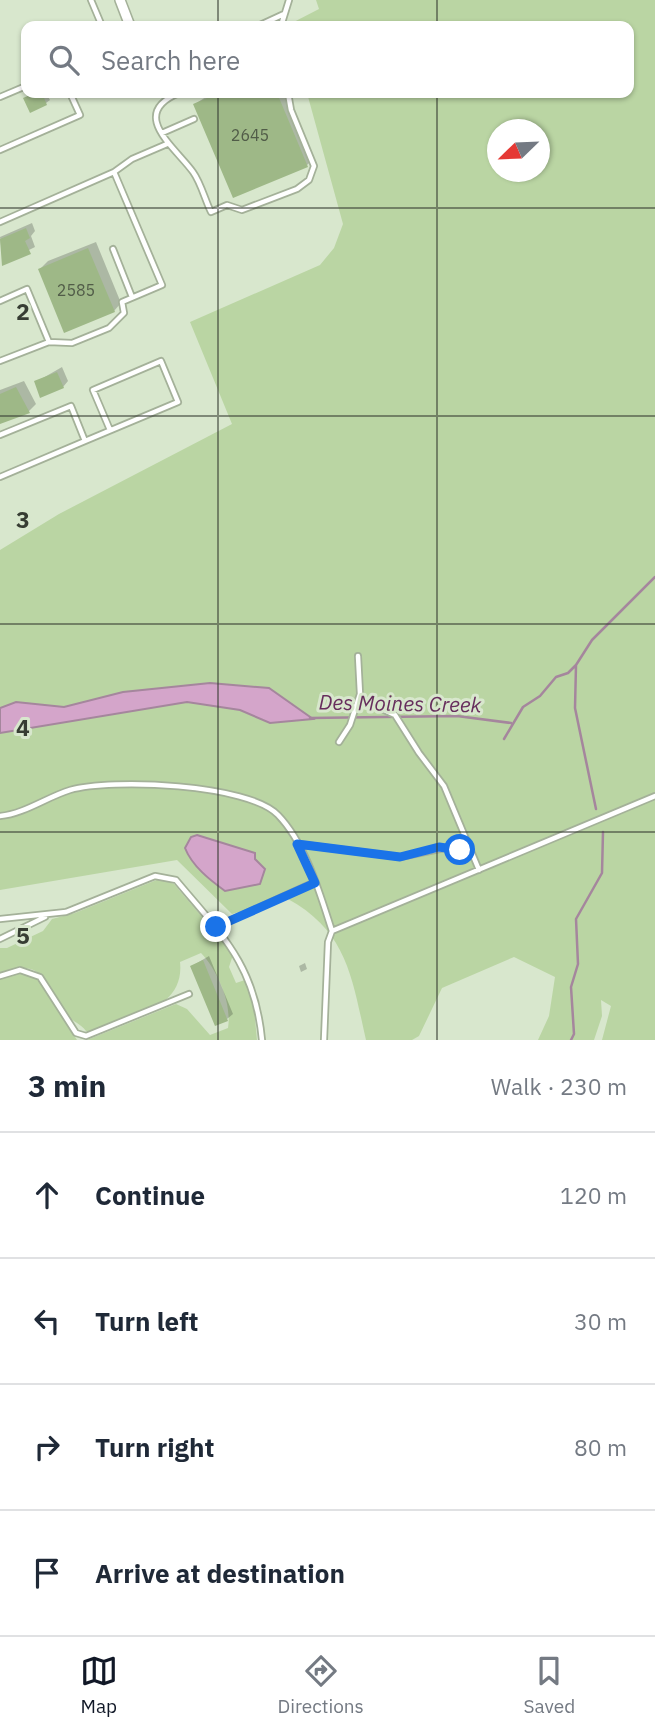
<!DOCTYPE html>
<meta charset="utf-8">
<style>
body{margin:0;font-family:"IBM Plex Sans",sans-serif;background:#f6f6f7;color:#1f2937}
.compass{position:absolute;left:487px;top:119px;width:63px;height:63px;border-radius:50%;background:#fff;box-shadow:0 2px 5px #0004;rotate:247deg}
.stop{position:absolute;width:21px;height:21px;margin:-16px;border:5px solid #1a73e8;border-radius:50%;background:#fff}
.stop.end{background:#1a73e8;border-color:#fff;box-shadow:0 2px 7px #0008}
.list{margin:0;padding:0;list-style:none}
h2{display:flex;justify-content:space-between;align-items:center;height:91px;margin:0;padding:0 28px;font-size:30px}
h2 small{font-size:23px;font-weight:400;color:#747a83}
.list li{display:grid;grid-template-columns:46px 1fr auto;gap:21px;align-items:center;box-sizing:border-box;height:126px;padding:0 28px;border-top:2px solid #e0e1e3}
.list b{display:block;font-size:26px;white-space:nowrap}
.list em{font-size:23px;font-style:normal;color:#747a83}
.icon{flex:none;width:38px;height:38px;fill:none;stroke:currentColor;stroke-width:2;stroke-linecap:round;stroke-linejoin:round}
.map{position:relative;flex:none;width:655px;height:1040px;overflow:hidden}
.search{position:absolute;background:#fff;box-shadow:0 2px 5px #0004;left:21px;right:21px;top:21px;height:77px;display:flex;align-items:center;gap:18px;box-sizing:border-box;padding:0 24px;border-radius:14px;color:#747a83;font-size:26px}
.sheet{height:595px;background:#fff}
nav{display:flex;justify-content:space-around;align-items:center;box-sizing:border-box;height:98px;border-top:2px solid #e0e1e3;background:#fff;font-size:19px;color:#747a83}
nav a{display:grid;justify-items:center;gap:4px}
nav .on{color:#111827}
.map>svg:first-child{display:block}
.green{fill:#bad5a3;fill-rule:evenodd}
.water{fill:#d4a5ca;stroke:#a5869d;stroke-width:2}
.shadow{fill:#0003}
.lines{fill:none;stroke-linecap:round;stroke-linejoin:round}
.stream{stroke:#a5869d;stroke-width:2.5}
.building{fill:#9eb887}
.lane-casing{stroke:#a4b199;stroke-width:8}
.street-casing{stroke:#a4b199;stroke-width:12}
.lane{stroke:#fff;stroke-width:4.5}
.street{stroke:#fff;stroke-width:9}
.route{stroke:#1a73e8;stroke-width:9}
.grid{fill:none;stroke:#373d33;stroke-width:2;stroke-opacity:0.55}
.labels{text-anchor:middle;stroke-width:6;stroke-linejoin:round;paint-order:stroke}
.number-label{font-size:16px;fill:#515c48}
.water-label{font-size:21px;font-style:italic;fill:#672e5d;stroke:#d8e7cd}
.grid-label{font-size:23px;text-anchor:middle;font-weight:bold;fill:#373d33;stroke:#d8e7cd;stroke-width:6;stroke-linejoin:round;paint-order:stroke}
</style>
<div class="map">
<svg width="655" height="1040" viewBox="0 0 655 1040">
<rect width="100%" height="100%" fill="#d8e7cd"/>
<path class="green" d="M 316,0 L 655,0 L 655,1040 L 602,1040 L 611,1006 L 601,1000 L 602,1016 L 594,1040 L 538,1040 L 549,1016 L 555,977 L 514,957 L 442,988 L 419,1036 L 412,1040 L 366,1040 C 352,979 348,932 288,899 L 232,914 L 177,860 L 0,890 L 0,550 L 59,514 L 232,424 L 190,322 L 320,265 L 334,248 L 343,224 L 307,93 L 629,93 L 629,26 L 286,26 L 319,9 ZM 498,130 L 540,130 L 540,172 L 498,172 Z
M 159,879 L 174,884 L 230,950 L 233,955 L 229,967 L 236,983 L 245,980 L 254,1007 L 257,1040 L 87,1040 L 176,1004 L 187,1009 L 210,1035 L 228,1028 C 232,1003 218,971 201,953 L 180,962 C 185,1008 133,1016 98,1031 L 86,1031 C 80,1023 71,1021 65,1013 C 43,983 45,957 0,973 L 0,948 L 7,948 L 43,931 L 52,919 L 75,913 Z
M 17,973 L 33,974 L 40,980 L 77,1040 L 0,1040 L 0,979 Z"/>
<path class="water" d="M 210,683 L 269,688 L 313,719 L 270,723 L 240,710 L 187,702 L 0,733 L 0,708 L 16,702 L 64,707 L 123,692 Z
M 197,835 L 255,853 L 255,859 L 265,869 L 260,884 L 225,891 C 210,880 192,866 185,848 L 191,837 Z"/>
<path class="shadow" d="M 33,93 L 46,93 L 50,100 L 46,103 L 25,98 Z
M 212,93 L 287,93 L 314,158 L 307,165 L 195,104 Z
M 32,223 L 35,231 L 31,236 L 35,247 L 3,263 L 0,237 Z
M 96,242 L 121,303 L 114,311 L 40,269 L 48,261 Z
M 62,367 L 68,381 L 63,387 L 36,382 Z
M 24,381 L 36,404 L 29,411 L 0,423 L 0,390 Z
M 209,956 L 233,1014 L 227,1019 L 192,966 Z
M 305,963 L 307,969 L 301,972 L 299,966 Z"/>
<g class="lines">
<path class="stream" d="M 576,665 L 575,708 L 596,809
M 310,718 L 457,716 L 511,723
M 504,739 L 523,707 L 540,696 L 556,677 L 568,673 L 576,665 L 592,640 L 655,577
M 571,1040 L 574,1034 L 571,987 L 578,964 L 576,919 L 602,873 L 603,832"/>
</g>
<path class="building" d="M 35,93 L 42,93 L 47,105 L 30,113 L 23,98 Z
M 219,93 L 277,93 L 308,167 L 233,198 L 193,104 Z
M 26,228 L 30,238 L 25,241 L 31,254 L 2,266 L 0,239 Z
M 88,248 L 115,312 L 64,333 L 38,269 Z
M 57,372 L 64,388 L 40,398 L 34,381 Z
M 16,387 L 30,413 L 0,424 L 0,394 Z
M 203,960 L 228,1021 L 215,1026 L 190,966 Z"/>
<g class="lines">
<defs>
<path id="lane" d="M 91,0 L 102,26
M 258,26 L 284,14
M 281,26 L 289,0
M 179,93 C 128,114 175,147 193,172 C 201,183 205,200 211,212 L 227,205 L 242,210 L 297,189 L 309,180 L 314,166 L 291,110 L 288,93
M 0,97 L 26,86
M 162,133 L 194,119
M 0,150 L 80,115 L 70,93
M 114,172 L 132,159 L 167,144
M 0,222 L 114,172 L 162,285 L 122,302 L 124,313 L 109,328 L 72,343 L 49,342 L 0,361
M 113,249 L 132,297
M 0,301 L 27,289 L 49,342
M 0,435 L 71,406 L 85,441 L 0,477
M 85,441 L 178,402 L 161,361 L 93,390 L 110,430
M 358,656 L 360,694 L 367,702 L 395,715 L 419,753 L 444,786 L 479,870
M 339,742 L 350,725 L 360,694
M 0,816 C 24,814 47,797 70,790 C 111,778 249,784 278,815 C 306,844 320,894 332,931 L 328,942 L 324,1040
M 298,844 L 400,857 L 450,847 L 473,857
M 0,919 L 66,912 L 155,876 L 176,880 C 222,935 255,965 262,1040
M 216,927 L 315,882
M 332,931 L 655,796
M 0,939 L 45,917
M 0,976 L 20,970 L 40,977 L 76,1033 L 86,1036 L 189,994"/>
<path id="street" d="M 120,0 L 130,26"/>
</defs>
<use href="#lane" class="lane-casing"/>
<use href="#street" class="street-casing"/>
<use href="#lane" class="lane"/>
<use href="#street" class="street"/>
</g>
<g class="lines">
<path class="route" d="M 216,927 L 315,883 L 297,844 L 400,857 L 439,847 L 460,850"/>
</g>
<path class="grid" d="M 218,0 L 218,26M 437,0 L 437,26M 218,93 L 218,1040M 437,93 L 437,1040M 0,208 L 655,208M 0,416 L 655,416M 0,624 L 655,624M 0,832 L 655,832"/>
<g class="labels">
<g class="number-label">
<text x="250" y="141">2645</text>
<text x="76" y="296">2585</text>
</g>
<g class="water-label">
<text transform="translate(400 704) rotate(1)" y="7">Des Moines Creek</text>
</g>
</g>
<g class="grid-label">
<text x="23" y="320">2</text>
<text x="23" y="528">3</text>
<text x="23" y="736">4</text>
<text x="23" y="944">5</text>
</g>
</svg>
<svg class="compass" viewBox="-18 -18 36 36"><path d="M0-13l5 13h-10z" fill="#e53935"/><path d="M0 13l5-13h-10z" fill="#747a83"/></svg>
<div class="stop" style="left:460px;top:850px"></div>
<div class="stop end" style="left:216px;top:927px"></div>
<div class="search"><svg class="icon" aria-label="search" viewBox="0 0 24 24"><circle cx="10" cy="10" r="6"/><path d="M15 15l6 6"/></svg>Search here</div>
</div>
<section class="sheet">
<h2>3 min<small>Walk · 230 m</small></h2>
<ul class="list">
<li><svg class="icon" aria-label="ahead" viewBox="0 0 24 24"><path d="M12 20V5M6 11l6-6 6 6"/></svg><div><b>Continue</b></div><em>120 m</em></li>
<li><svg class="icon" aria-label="left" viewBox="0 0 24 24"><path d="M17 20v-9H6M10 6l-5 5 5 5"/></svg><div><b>Turn left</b></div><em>30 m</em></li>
<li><svg class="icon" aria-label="right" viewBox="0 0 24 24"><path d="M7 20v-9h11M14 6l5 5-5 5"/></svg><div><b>Turn right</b></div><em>80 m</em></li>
<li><svg class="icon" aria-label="arrive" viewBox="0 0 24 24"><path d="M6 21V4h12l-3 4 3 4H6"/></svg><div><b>Arrive at destination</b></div></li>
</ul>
</section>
<nav>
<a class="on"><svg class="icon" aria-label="map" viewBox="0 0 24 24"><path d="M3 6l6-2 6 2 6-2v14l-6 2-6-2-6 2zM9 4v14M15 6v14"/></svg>Map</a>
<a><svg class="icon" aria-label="directions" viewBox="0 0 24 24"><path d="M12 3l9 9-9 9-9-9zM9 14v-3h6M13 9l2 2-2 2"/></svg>Directions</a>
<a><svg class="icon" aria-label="saved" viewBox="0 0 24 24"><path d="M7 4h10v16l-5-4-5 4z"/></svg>Saved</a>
</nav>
